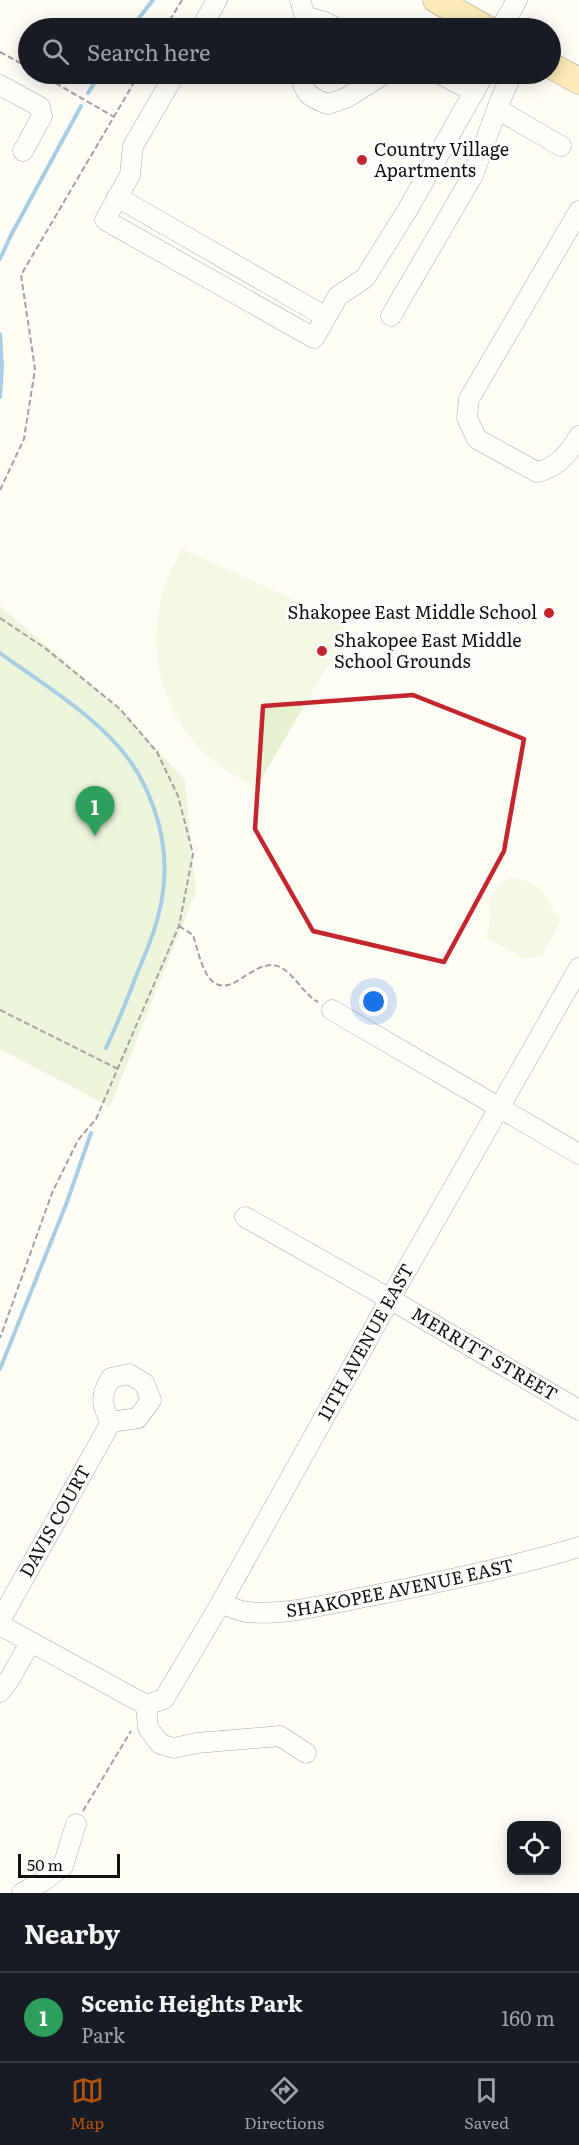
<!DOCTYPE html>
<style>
body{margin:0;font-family:Literata,serif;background:#242831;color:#f1f3f6}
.controls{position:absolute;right:18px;bottom:18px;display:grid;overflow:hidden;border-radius:12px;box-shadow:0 3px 15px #0003}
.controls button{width:54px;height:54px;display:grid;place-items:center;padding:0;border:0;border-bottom:2px solid #363941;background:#171b24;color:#f1f3f6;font:30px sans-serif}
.scale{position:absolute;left:18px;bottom:15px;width:102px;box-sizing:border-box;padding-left:6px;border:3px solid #111;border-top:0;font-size:16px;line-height:21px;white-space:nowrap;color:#111;-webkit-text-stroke:4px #fff;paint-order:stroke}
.you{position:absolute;left:374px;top:1002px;width:21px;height:21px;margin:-15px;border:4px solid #fff;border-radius:50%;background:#1a73e8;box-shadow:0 0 0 9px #1a73e833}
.badge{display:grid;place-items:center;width:39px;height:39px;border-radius:50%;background:#b45309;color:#fff;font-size:20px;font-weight:700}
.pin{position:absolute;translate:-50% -50px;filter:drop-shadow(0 2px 3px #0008)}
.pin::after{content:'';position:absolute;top:32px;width:21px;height:18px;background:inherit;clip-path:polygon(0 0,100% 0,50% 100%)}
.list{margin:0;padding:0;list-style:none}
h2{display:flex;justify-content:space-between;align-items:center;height:78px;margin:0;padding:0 24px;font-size:26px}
h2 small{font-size:20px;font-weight:400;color:#9ea1a6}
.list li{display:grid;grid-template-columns:39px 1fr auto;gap:18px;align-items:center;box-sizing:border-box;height:90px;padding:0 24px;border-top:2px solid #363941}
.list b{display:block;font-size:22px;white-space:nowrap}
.list p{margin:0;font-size:20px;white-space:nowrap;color:#9ea1a6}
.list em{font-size:20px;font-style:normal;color:#9ea1a6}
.icon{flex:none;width:33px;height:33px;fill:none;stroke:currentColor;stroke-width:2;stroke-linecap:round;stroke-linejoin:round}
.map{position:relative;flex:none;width:579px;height:1893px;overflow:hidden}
.search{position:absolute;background:#171b24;box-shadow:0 3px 15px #0003;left:18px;right:18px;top:18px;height:66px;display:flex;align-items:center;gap:15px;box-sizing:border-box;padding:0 21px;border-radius:33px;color:#9ea1a6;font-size:22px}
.sheet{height:168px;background:#171b24}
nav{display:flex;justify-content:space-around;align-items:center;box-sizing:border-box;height:84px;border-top:2px solid #363941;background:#171b24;font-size:16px;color:#9ea1a6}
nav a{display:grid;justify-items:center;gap:3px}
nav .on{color:#b45309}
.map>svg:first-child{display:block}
.green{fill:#d5ebbd}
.pitch{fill:#e6f2cf}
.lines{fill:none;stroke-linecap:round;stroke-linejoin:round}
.stream{stroke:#3f96cf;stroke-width:4}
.minor-casing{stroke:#444;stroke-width:21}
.major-casing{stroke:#222;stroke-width:27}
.path{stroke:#333;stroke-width:2;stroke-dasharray:6 3;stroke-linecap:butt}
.minor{stroke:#fff;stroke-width:20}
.major{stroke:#f9d66b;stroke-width:26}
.marked{fill:none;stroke:#c4262e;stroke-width:4.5;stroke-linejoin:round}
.poi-dot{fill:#c4262e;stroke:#fff;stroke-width:2}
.labels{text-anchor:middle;stroke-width:6;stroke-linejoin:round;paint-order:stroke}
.poi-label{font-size:18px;fill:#111;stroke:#fff;text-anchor:start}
.street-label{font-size:18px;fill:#111;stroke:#fff}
</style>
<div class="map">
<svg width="579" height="1893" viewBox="0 0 579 1893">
<rect width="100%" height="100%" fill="#fffdf5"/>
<path class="green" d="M 0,606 L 120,709 L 185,780 L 196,891 L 110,1107 L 0,1049 Z"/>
<path class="pitch" d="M 182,549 L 341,621 L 345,636 L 256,788 C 238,777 219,767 203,752 C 158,707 143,638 168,578 C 172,568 177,559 182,549 Z
M 509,878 C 527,878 542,887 550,904 C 553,911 554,915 561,920 L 542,956 L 524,959 L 486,937 C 497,911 476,901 509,878 Z"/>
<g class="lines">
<path class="stream" d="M 131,28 L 153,0
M 88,93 L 100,74
M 0,259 L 10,237 L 81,106
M 0,334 L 2,367 L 0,397
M 0,653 C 40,682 85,709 118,746 C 149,780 168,835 164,881 C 162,915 149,946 136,976 C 127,1001 117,1024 106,1048
M 0,1369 L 67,1202 L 91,1133"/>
<defs>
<g id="minor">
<path d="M 300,0 L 305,16 L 325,22 L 336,28"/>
<path d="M 201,28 L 217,0"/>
<path d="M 501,28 L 517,0"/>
<path d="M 175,74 L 133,146 L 130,175 L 105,220 L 314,338 L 338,296 L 365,278 L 408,209 L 484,74"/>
<path d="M 301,74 C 303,93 310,98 328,104 L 346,98 L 384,74"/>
<path d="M 440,74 L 474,92"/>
<path d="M 0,85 L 40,107 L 42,116 L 23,151"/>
<path d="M 497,109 L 561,146"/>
<path d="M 117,197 L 326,317"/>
<path d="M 579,211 L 469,399 L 467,418 L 477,439 L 537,472 C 557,468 569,453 579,436"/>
<path d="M 391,316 L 473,175 L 500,101 L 512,74"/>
<path d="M 332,1010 L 579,1154"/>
<path id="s1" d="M 245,1217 L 390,1299 L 579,1410"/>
<path d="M 129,1374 L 144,1383 L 151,1400 L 138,1418 L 111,1422 C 101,1405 100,1396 111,1378 Z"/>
<path id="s2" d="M 221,1603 C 229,1606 238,1611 247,1612 C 282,1616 330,1604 365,1597 C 437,1583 509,1568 579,1547"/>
<path id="s3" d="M 0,1621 L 111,1422"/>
<path d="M 0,1625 L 146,1705"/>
<path d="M 0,1692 L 9,1680 L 30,1643"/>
<path id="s4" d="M 146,1705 L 164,1699 L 221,1603 L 390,1299 L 579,968"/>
<path d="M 146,1705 L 148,1728 L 160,1744 L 174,1748 L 197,1743 L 280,1736 L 306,1753"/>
<path d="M 22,1893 L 42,1882 L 63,1866 L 76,1824"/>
</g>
<path id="major" d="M 436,0 L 486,28
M 550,65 L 579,81"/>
</defs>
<use href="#minor" class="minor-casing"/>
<use href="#major" class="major-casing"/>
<path class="path" d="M 165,28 L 182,0
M 0,52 L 28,67
M 40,74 L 114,117
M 0,490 L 24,439 L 35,369 L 21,275 L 139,74
M 0,618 L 45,648 L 120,709 L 157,752 L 178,796 L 193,854 L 179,926 L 96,1119 L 78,1140 L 52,1193 L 0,1338
M 179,926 L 193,935 C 201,960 207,1003 242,978 C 250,973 261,965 272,965 C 290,965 302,994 318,1002
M 0,1010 L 118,1069
M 83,1811 L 131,1731"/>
<use href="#minor" class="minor"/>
<use href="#major" class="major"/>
</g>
<path d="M0 0H579V1893H0ZM 413,695 L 524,739 L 504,851 L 444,962 L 313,931 L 255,829 L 263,706 Z" fill="#fffdf5" fill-opacity=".55" fill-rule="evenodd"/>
<path class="marked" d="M 413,695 L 524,739 L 504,851 L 444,962 L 313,931 L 255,829 L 263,706 Z"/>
<g class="poi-dot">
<circle cx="362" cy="160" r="6"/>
<circle cx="549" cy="613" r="6"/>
<circle cx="322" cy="651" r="6"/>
</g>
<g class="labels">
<g class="poi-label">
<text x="374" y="156">Country Village<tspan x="374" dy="21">Apartments</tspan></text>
<text x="537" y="619" text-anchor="end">Shakopee East Middle School</text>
<text x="334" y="647">Shakopee East Middle<tspan x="334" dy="21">School Grounds</tspan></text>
</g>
<g class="street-label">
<text dy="6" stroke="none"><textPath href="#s4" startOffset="429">11TH AVENUE EAST</textPath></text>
<text dy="6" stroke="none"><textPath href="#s1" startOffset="276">MERRITT STREET</textPath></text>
<text dy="6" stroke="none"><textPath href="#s3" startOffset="114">DAVIS COURT</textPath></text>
<text dy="6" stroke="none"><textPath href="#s2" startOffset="183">SHAKOPEE AVENUE EAST</textPath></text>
</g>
</g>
</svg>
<div class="controls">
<button><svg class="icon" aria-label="locate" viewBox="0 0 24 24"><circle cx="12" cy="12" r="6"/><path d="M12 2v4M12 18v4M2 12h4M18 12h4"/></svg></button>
</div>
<div class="scale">50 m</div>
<div class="you"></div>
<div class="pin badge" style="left:95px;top:836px;background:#2e9e5b">1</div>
<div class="search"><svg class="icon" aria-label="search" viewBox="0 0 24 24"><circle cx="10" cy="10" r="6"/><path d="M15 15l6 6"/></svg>Search here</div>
</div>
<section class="sheet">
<h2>Nearby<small></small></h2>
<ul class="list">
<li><span class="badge" style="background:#2e9e5b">1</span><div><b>Scenic Heights Park</b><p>Park</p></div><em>160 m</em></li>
</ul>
</section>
<nav>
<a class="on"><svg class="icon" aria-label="map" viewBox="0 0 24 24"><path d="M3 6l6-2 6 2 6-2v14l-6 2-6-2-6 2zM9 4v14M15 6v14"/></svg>Map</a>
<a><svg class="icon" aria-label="directions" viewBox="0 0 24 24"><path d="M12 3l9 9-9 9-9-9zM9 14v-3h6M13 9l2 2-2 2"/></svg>Directions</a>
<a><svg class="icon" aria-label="saved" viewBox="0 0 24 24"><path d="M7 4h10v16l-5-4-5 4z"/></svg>Saved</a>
</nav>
